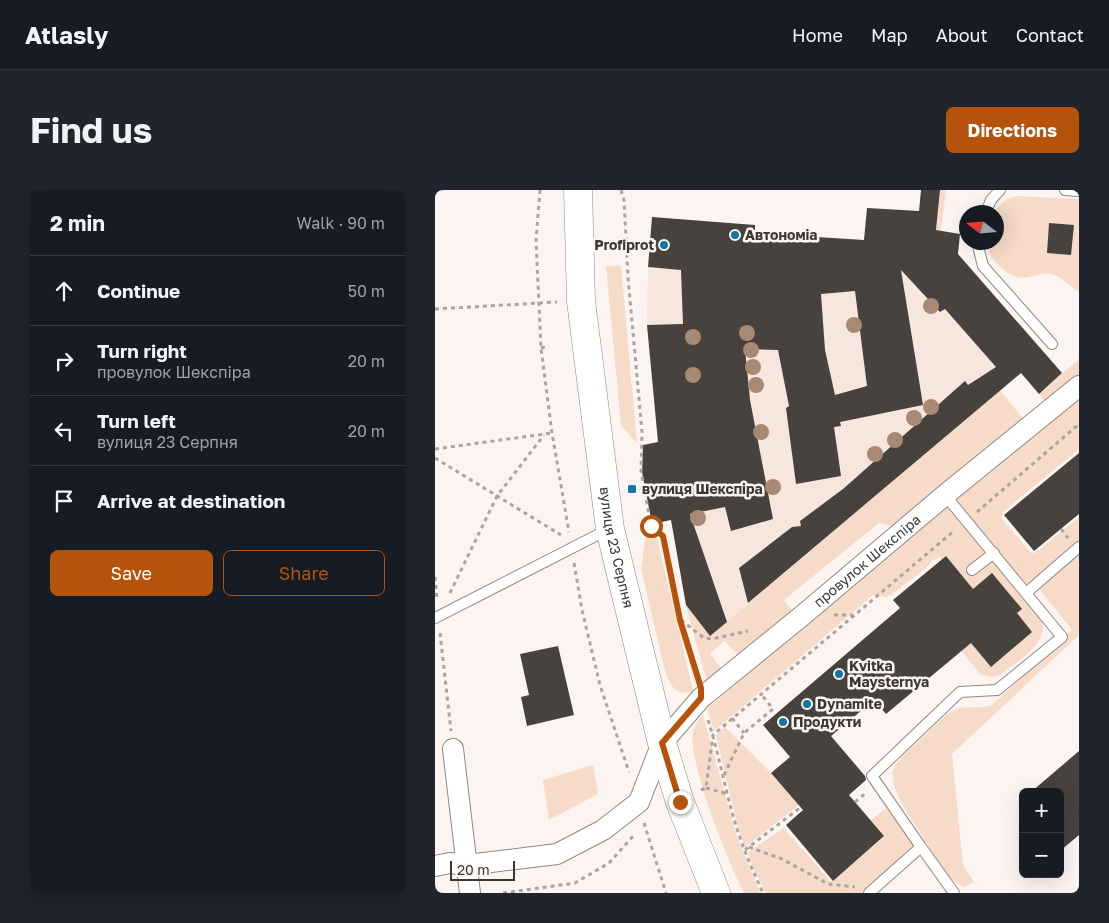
<!DOCTYPE html>
<meta charset="utf-8">
<style>
body{margin:0;font-family:"Golos Text",sans-serif;background:#20242c;color:#f1f3f6}
.controls{position:absolute;right:15px;bottom:15px;display:grid;overflow:hidden;border-radius:8px;box-shadow:0 5px 20px #0002}
.controls button{width:45px;height:45px;display:grid;place-items:center;padding:0;border:0;border-bottom:1px solid #363941;background:#171b24;color:#f1f3f6;font:25px sans-serif}
.compass{position:absolute;left:524px;top:15px;width:45px;height:45px;border-radius:50%;background:#171b24;box-shadow:0 5px 20px #0002;rotate:286deg}
.scale{position:absolute;left:15px;bottom:12px;width:65px;box-sizing:border-box;padding-left:5px;border:2px solid #3a3735;border-top:0;font-size:14px;line-height:18px;white-space:nowrap;color:#3a3735;-webkit-text-stroke:4px #fcf4f0;paint-order:stroke}
.stop{position:absolute;width:15px;height:15px;margin:-11px;border:4px solid #b45309;border-radius:50%;background:#fff}
.stop.end{background:#b45309;border-color:#fff;box-shadow:0 1px 5px #0008}
.list{margin:0;padding:0;list-style:none}
h2{display:flex;justify-content:space-between;align-items:center;height:65px;margin:0;padding:0 20px;font-size:21px}
h2 small{font-size:16px;font-weight:400;color:#9ea1a6}
.list li{display:grid;grid-template-columns:32px 1fr auto;gap:15px;align-items:center;box-sizing:border-box;height:70px;padding:0 20px;border-top:1px solid #363941}
.list b{display:block;font-size:19px;white-space:nowrap}
.list p{margin:0;font-size:16px;white-space:nowrap;color:#9ea1a6}
.list em{font-size:16px;font-style:normal;color:#9ea1a6}
.actions{display:flex;gap:10px;padding:15px 20px}
.actions a{flex:1;padding:11px 0;border:1px solid #b45309;border-radius:8px;text-align:center;font-size:18px;color:#b45309}
.actions .main{background:#b45309;color:#fff}
.icon{flex:none;width:28px;height:28px;fill:none;stroke:currentColor;stroke-width:2;stroke-linecap:round;stroke-linejoin:round}
.map{position:relative;flex:none;width:644px;height:703px;overflow:hidden;border-radius:8px}
header{display:flex;align-items:center;gap:30px;box-sizing:border-box;height:70px;padding:0 25px;background:#171b24;border-bottom:1px solid #363941}
header strong{font-size:24px}
nav{display:flex;gap:28px;margin-inline-start:auto;font-size:18px}
.intro{display:flex;align-items:center;justify-content:space-between;box-sizing:border-box;height:120px;padding:0 30px}
h1{margin:0;font-size:35px}
.button{padding:12px 22px;border-radius:8px;background:#b45309;color:#fff;font-size:18px;font-weight:700}
main{display:flex;gap:30px;padding:0 30px}
aside{flex:1;background:#171b24;border-radius:8px;box-shadow:0 5px 20px #0002}
.map>svg:first-child{display:block}
.built{fill:#f6e6dd}
.green{fill:#f7dbc9}
.building{fill:#48423e;fill-rule:evenodd}
.lines{fill:none;stroke-linecap:round;stroke-linejoin:round}
.lane-casing{stroke:#8f8884;stroke-width:12}
.street-casing{stroke:#8f8884;stroke-width:22}
.secondary-casing{stroke:#8f8884;stroke-width:29}
.path{stroke:#aba5a2;stroke-width:3;stroke-dasharray:4 4;stroke-linecap:butt}
.lane{stroke:#fff;stroke-width:10}
.street{stroke:#fff;stroke-width:20}
.secondary{stroke:#fff;stroke-width:28}
.tree{fill:#a88973}
.route{stroke:#b45309;stroke-width:6}
.poi-dot{fill:#1078a3;stroke:#fcf4f0;stroke-width:2}
.labels{text-anchor:middle;stroke-width:5;stroke-linejoin:round;paint-order:stroke}
.poi-label{font-size:14px;font-weight:bold;fill:#3a3735;stroke:#fcf4f0;text-anchor:start}
.street-label{font-size:14px;fill:#3a3735;stroke:#fcf4f0}
</style>
<header>
<strong>Atlasly</strong>
<nav><a>Home</a><a>Map</a><a>About</a><a>Contact</a></nav>
</header>
<div class="intro"><h1>Find us</h1><a class="button">Directions</a></div>
<main>
<aside>
<h2>2 min<small>Walk · 90 m</small></h2>
<ul class="list">
<li><svg class="icon" aria-label="ahead" viewBox="0 0 24 24"><path d="M12 20V5M6 11l6-6 6 6"/></svg><div><b>Continue</b></div><em>50 m</em></li>
<li><svg class="icon" aria-label="right" viewBox="0 0 24 24"><path d="M7 20v-9h11M14 6l5 5-5 5"/></svg><div><b>Turn right</b><p>провулок Шекспіра</p></div><em>20 m</em></li>
<li><svg class="icon" aria-label="left" viewBox="0 0 24 24"><path d="M17 20v-9H6M10 6l-5 5 5 5"/></svg><div><b>Turn left</b><p>вулиця 23 Серпня</p></div><em>20 m</em></li>
<li><svg class="icon" aria-label="arrive" viewBox="0 0 24 24"><path d="M6 21V4h12l-3 4 3 4H6"/></svg><div><b>Arrive at destination</b></div></li>
</ul>
<div class="actions"><a class="main">Save</a><a>Share</a></div>
</aside>
<div class="map">
<svg width="644" height="703" viewBox="0 0 644 703">
<rect width="100%" height="100%" fill="#fcf4f0"/>
<path class="built" d="M 213,77 L 412,91 L 416,78 L 494,82 L 586,183 L 275,446 L 251,416 L 223,252 L 212,135 Z"/>
<path class="green" d="M 505,0 L 511,0 L 506,41 L 501,41 Z
M 582,6 L 644,9 L 644,101 C 635,98 630,89 622,86 C 600,77 589,101 564,76 C 556,69 553,62 552,53 L 562,52 L 562,22 L 558,22 L 571,9 Z
M 171,76 L 186,76 L 202,253 L 186,235 Z
M 644,169 L 644,189 L 616,212 L 609,211 L 604,204 Z
M 565,200 L 589,230 L 464,338 L 444,333 L 349,410 L 359,423 L 305,468 L 290,451 L 275,463 L 287,480 L 272,493 L 251,416 L 275,446 Z
M 644,207 L 644,259 L 568,322 L 567,329 L 595,362 L 600,363 L 644,327 L 644,354 L 601,392 L 594,394 L 589,393 L 534,325 L 518,309 Z
M 510,315 L 525,332 L 535,340 L 606,427 C 617,453 582,471 565,485 L 560,487 L 546,485 L 513,445 L 523,437 L 556,477 L 579,458 L 587,442 L 531,398 L 516,384 L 505,367 L 498,370 L 490,379 L 456,405 L 451,407 L 438,405 L 279,541 L 272,519 Z
M 212,338 L 222,348 L 258,501 C 242,506 238,499 231,485 L 206,379 Z
M 644,365 L 644,445 L 517,564 L 528,675 L 539,692 L 529,697 C 509,689 499,664 488,647 C 478,630 452,599 459,578 C 461,570 478,557 485,550 C 495,541 505,529 516,522 C 527,514 544,520 557,515 L 637,440 L 604,399 Z
M 268,525 L 301,644 L 325,703 L 309,703 C 294,674 252,571 258,541 C 259,535 264,530 268,525 Z
M 290,537 L 336,583 L 364,615 L 310,657 L 303,638 L 281,545 Z
M 158,575 L 163,604 L 114,630 L 108,590 Z
M 451,618 L 482,657 L 429,703 L 331,703 L 320,682 L 313,662 L 349,638 L 395,691 L 398,691 L 449,647 L 436,630 Z"/>
<path class="building" d="M 486,0 L 505,0 L 501,40 L 525,44 L 523,64 L 627,183 L 604,204 L 586,183 L 313,413 L 304,378 L 357,337 L 366,336 L 365,331 L 408,299 L 530,191 L 533,195 L 561,177 L 510,119 L 505,122 L 466,80 L 488,215 L 405,232 L 406,236 L 399,237 L 406,286 L 361,294 L 351,218 L 354,216 L 343,160 L 310,159 L 315,210 L 338,329 L 296,341 L 290,317 L 255,324 L 292,432 L 275,446 L 251,415 L 236,330 L 217,334 L 207,282 L 208,255 L 223,252 L 212,135 L 248,134 L 246,80 L 213,77 L 217,27 L 320,35 L 320,43 L 429,50 L 432,18 L 484,21 ZM 420,101 L 432,196 L 400,205 L 390,160 L 386,104 Z
M 614,33 L 639,35 L 636,65 L 612,63 Z
M 644,263 L 644,324 L 599,361 L 569,325 Z
M 511,366 L 538,399 L 557,383 L 587,419 L 582,423 L 597,442 L 556,477 L 536,453 L 451,524 L 439,510 L 396,546 L 430,586 L 431,590 L 414,605 L 449,646 L 398,691 L 351,635 L 368,620 L 336,583 L 355,567 L 328,535 L 465,418 L 458,410 Z
M 123,456 L 139,525 L 92,536 L 86,507 L 94,505 L 85,464 Z
M 644,561 L 644,645 L 625,661 L 625,602 L 596,602 Z"/>
<g class="lines">
<defs>
<path id="lane" d="M 630,0 L 644,1
M 551,22 L 556,10 L 565,0
M 542,52 L 548,76 L 617,154
M 537,380 L 559,363
M 591,403 L 644,357
M 0,428 L 174,339
M 486,657 L 519,703
M 434,703 L 486,657 L 437,586 L 525,502 L 562,500 L 627,447 L 510,305"/>
<g id="street">
<path d="M 18,559 L 35,703"/>
<path id="s1" d="M 0,676 L 15,673 L 32,675 L 122,664 L 168,640 L 204,612 L 227,553 L 266,508 L 368,425 L 510,305 L 644,196"/>
</g>
<g id="secondary">
<path id="s2" d="M 143,0 L 146,111 L 175,339 L 227,553 L 245,612 L 281,703"/>
</g>
</defs>
<use href="#lane" class="lane-casing"/>
<use href="#street" class="street-casing"/>
<use href="#secondary" class="secondary-casing"/>
<path class="path" d="M 105,0 L 101,50 L 106,158 L 117,243 L 134,342
M 186,0 L 189,10 L 193,87 L 207,242 L 206,281 L 216,336 L 228,346 L 245,430 L 262,486
M 0,119 L 122,112
M 106,158 L 114,156
M 0,259 L 117,243
M 0,268 L 126,345
M 197,299 L 209,298
M 542,322 L 644,234
M 626,339 L 633,348
M 139,373 L 147,420 L 165,495 L 194,582
M 0,387 L 2,409
M 15,403 L 62,306 L 109,245
M 399,425 L 418,425
M 246,430 L 269,448 L 277,449 L 313,441
M 5,443 L 16,541
M 297,528 L 309,543
M 273,530 C 285,567 291,606 303,642 C 310,663 319,683 328,703
M 289,585 L 309,543 L 338,519 L 326,504
M 271,598 L 293,604
M 266,600 L 271,598 L 278,545 L 520,340
M 420,612 L 431,603
M 209,633 L 231,703
M 314,657 L 347,669 L 393,694 L 420,697
M 310,660 L 366,617
M 68,703 L 140,693 L 174,673 L 199,645"/>
<use href="#lane" class="lane"/>
<use href="#street" class="street"/>
<use href="#secondary" class="secondary"/>
</g>
<g class="tree">
<circle cx="496" cy="116" r="8"/>
<circle cx="419" cy="135" r="8"/>
<circle cx="312" cy="143" r="8"/>
<circle cx="258" cy="147" r="8"/>
<circle cx="316" cy="160" r="8"/>
<circle cx="318" cy="177" r="8"/>
<circle cx="258" cy="185" r="8"/>
<circle cx="321" cy="195" r="8"/>
<circle cx="496" cy="217" r="8"/>
<circle cx="479" cy="228" r="8"/>
<circle cx="326" cy="242" r="8"/>
<circle cx="460" cy="250" r="8"/>
<circle cx="440" cy="264" r="8"/>
<circle cx="338" cy="297" r="8"/>
<circle cx="263" cy="328" r="8"/>
</g>
<g class="lines">
<path class="route" d="M 216,336 L 228,346 L 245,430 L 266,498 L 266,508 L 227,553 L 245,612"/>
</g>
<g class="poi-dot">
<circle cx="300" cy="45" r="5"/>
<circle cx="229" cy="55" r="5"/>
<rect x="192" y="294" width="10" height="10" rx="2.5"/>
<circle cx="404" cy="484" r="5"/>
<circle cx="372" cy="514" r="5"/>
<circle cx="348" cy="532" r="5"/>
</g>
<g class="labels">
<g class="poi-label">
<text x="310" y="50">Автономіа</text>
<text x="219" y="60" text-anchor="end">Profiprot</text>
<text x="207" y="304">вулиця Шекспіра</text>
<text x="414" y="481">Kvitka<tspan x="414" dy="16">Maysternya</tspan></text>
<text x="382" y="519">Dynamite</text>
<text x="358" y="537">Продукти</text>
</g>
<g class="street-label">
<text dy="5" stroke="none"><textPath href="#s2" startOffset="360">вулиця 23 Серпня</textPath></text>
<text dy="5" stroke="none"><textPath href="#s1" startOffset="559">провулок Шекспіра</textPath></text>
</g>
</g>
</svg>
<div class="controls">
<button>+</button>
<button>−</button>
</div>
<svg class="compass" viewBox="-18 -18 36 36"><path d="M0-13l5 13h-10z" fill="#e53935"/><path d="M0 13l5-13h-10z" fill="#9ea1a6"/></svg>
<div class="scale">20 m</div>
<div class="stop" style="left:216px;top:336px"></div>
<div class="stop end" style="left:245px;top:612px"></div>
</div>
</main>
